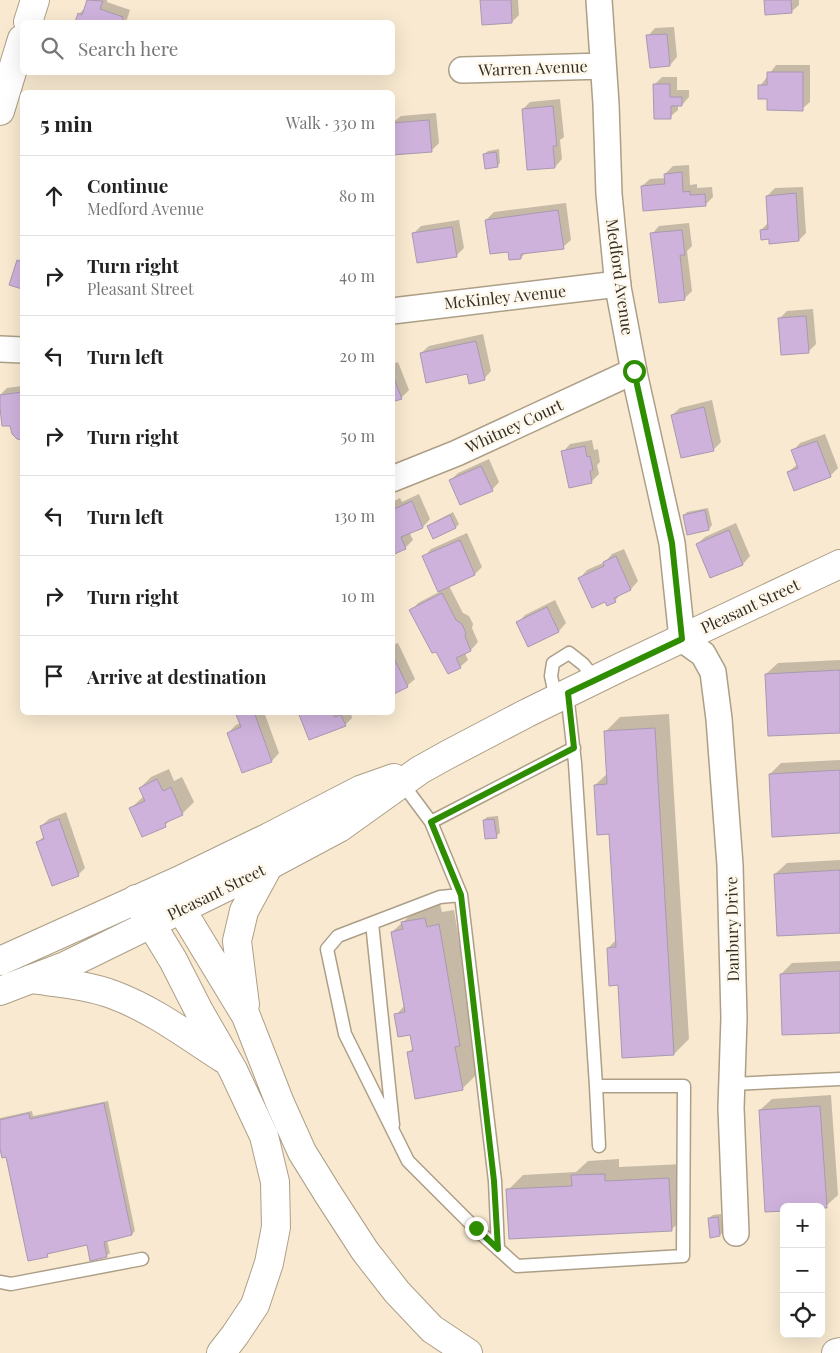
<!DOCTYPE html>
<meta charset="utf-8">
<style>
body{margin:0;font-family:"Playfair Display",serif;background:#f2f2f2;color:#222}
.controls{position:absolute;right:15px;bottom:15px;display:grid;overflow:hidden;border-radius:8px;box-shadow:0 5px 20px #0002}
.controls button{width:45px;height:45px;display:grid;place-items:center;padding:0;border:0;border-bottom:1px solid #e0e0e0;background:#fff;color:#222;font:25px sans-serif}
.stop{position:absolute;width:15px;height:15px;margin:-11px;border:4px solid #2e8d00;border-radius:50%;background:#fff}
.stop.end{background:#2e8d00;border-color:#fff;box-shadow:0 1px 5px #0008}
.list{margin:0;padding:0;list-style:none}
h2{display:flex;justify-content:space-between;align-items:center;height:65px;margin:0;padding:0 20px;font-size:21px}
h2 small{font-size:16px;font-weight:400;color:#767676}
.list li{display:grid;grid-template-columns:32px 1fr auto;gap:15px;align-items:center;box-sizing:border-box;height:80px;padding:0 20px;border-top:1px solid #e0e0e0}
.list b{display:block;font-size:19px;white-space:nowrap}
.list p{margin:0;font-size:16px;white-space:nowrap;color:#767676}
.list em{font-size:16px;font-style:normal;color:#767676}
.icon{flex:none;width:28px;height:28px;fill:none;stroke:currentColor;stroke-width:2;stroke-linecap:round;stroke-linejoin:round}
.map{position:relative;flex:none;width:840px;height:1353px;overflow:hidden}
.search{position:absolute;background:#fff;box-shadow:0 5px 20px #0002;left:20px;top:20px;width:375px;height:55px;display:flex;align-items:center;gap:12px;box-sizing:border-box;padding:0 18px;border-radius:8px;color:#767676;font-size:19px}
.panel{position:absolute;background:#fff;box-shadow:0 5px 20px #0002;left:20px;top:90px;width:375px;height:625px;border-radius:8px}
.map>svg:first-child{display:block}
.shadow{fill:#0003}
.building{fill:#ceb2dc;stroke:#a899b0}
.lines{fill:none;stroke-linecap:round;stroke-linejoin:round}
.service-casing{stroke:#ad9f87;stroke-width:15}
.minor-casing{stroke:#ad9f87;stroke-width:28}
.secondary-casing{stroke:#ad9f87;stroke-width:30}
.primary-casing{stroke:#ad9f87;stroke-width:30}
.motorway-casing{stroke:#ad9f87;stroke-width:30}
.service{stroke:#fff;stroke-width:12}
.minor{stroke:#fff;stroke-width:25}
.secondary{stroke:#fff;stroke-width:28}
.primary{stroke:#fff;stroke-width:28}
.motorway{stroke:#fff;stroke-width:28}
.route{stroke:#2e8d00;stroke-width:6}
.labels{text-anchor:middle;stroke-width:5;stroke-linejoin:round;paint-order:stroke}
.street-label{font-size:16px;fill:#342e24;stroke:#fef8ed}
</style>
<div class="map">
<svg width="840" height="1353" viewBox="0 0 840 1353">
<rect width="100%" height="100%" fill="#f8e9d0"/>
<path class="shadow" d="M 88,0 L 107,0 L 107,2 L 130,10 L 126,22 L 76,22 L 79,14 L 85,8 Z
M 482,0 L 518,0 L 519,15 L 512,22 Z
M 765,0 L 799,0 L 799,5 L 791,12 Z
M 674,27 L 677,57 L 670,65 L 648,36 L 655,28 Z
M 776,65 L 810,65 L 810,102 L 802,109 L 768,98 L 760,86 Z
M 662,77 L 677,77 L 677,90 L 689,90 L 689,97 L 682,105 L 678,105 L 678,110 L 670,117 L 655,84 Z
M 560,99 L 564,137 L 560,140 L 562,159 L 555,167 L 523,109 L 530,102 Z
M 436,113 L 439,143 L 431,151 L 392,154 L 392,121 L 396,120 L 401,116 Z
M 499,149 L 500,163 L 497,166 L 484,154 L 488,151 Z
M 689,165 L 690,185 L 697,184 L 697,188 L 712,187 L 713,197 L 705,205 L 642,186 L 650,179 L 666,178 L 665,174 L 673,166 Z
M 803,187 L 806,233 L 799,240 L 770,238 L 761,230 L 769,222 L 767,196 L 775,188 Z
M 566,203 L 571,240 L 563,247 L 526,252 L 521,258 L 509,251 L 486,220 L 494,212 Z
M 459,220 L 464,248 L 456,256 L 413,234 L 421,226 Z
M 689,223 L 692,246 L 687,251 L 692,291 L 684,299 L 652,234 L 659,226 Z
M 22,257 L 22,288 L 10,284 L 18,261 Z
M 813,309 L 816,344 L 809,351 L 779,319 L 787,311 Z
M 483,334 L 491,371 L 484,379 L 421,353 L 429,346 Z
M 398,362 L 409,390 L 401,398 L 392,401 L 392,364 Z
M 22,386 L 22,439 L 18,438 L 0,398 L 0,395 L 7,388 Z
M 712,400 L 721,442 L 714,449 L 682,457 L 672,415 L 680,408 Z
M 825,434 L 838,468 L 830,476 L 788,472 L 798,464 L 793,451 L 800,443 Z
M 592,440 L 594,450 L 598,449 L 600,462 L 597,465 L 599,474 L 591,482 L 563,452 L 570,444 Z
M 489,459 L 499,482 L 492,490 L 450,481 L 458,473 Z
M 419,494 L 430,519 L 423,527 L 409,532 L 413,540 L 405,548 L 392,553 L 392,502 L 400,498 L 402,502 Z
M 708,508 L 712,525 L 709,529 L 684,516 L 687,512 Z
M 453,512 L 459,524 L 456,527 L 428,526 L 432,523 Z
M 736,523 L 750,556 L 743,564 L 711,577 L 697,544 L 705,537 Z
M 467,533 L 482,567 L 475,574 L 449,586 L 463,613 L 469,616 L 473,624 L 472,628 L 478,642 L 471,650 L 465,653 L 468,660 L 460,667 L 437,650 L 411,611 L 418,603 L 439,592 L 424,557 L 431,549 Z
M 624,549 L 638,581 L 631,589 L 622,592 L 615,601 L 580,578 L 587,570 L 605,562 L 612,554 Z
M 555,600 L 566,623 L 559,631 L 529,645 L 518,623 L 525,615 Z
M 398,643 L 415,679 L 407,686 L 392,693 L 392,645 Z
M 840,660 L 840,731 L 766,674 L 778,663 Z
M 237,712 L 264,712 L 279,753 L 272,761 L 242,772 L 228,733 L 236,725 L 241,723 Z
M 300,712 L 351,712 L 352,718 L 345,725 Z
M 669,714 L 689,1039 L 674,1054 L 619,984 L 608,948 L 616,940 L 610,833 L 595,785 L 608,773 L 605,732 L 620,717 Z
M 840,760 L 840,832 L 770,774 L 781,763 Z
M 169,769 L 174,781 L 182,777 L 194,802 L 182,814 L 173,818 L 165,825 L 131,808 L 144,796 L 140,788 L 151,777 Z
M 66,812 L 85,868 L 78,875 L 38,842 L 44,836 L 41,826 L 49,819 Z
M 498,816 L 500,833 L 496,836 L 484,820 L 487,817 Z
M 840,860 L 840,932 L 775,874 L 787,863 Z
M 440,904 L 442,912 L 454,910 L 474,1030 L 470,1034 L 477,1074 L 462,1089 L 409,1052 L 413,1048 L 411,1034 L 396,1015 L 405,1005 L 392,932 L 418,908 Z
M 840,961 L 840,1032 L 781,974 L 792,963 Z
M 831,1095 L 838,1195 L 826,1206 L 760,1110 L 772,1099 Z
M 108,1101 L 135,1231 L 132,1234 L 107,1240 L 110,1253 L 106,1256 L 88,1244 L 51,1252 L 47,1255 L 7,1156 L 0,1144 L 0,1118 L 32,1111 L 33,1116 Z
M 619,1159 L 619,1167 L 684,1164 L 686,1215 L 671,1230 L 508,1190 L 523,1175 L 576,1172 L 588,1161 Z
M 721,1214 L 723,1232 L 720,1235 L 709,1218 L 713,1215 Z"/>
<path class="building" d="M 87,0 L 103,1 L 100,9 L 123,17 L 122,22 L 75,22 L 78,13 L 82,15 Z
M 480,0 L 511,0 L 512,23 L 482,25 Z
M 764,0 L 791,0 L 792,13 L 765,15 Z
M 667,34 L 670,66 L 650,68 L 646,35 Z
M 767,72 L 803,72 L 803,111 L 767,110 L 767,99 L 758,99 L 758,85 L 767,85 Z
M 653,84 L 670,84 L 670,97 L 682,97 L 682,106 L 671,106 L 671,119 L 654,119 Z
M 553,106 L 557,146 L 553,146 L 555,168 L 527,170 L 522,109 Z
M 429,120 L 432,152 L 392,155 L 392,123 Z
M 496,152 L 498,167 L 485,169 L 483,154 Z
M 682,172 L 683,192 L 690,191 L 690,195 L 705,194 L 706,206 L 643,211 L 641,186 L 665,184 L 664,174 Z
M 796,193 L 799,241 L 769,244 L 769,239 L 761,240 L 760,230 L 768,229 L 766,196 Z
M 558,210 L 564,249 L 521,254 L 521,259 L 509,260 L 508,252 L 490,254 L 485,220 Z
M 452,227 L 457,257 L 417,263 L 412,233 Z
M 682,230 L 685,255 L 680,255 L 685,300 L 659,303 L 650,233 Z
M 17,260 L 22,262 L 22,289 L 9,285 Z
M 806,316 L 809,353 L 781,355 L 778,318 Z
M 476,341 L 485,380 L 469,384 L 467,374 L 426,383 L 420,353 Z
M 392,373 L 402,399 L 392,402 Z
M 22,392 L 22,440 L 17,439 L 12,434 L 10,426 L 2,426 L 0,408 L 0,395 Z
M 704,407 L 714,451 L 681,458 L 671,415 Z
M 817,441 L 831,477 L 794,491 L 787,472 L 798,468 L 791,450 Z
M 585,446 L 587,457 L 590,456 L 593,470 L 590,471 L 592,483 L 569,488 L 561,451 Z
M 481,466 L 493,491 L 460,505 L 449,480 Z
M 412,501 L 423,528 L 401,537 L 406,549 L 392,555 L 392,505 L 394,509 Z
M 705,510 L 709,530 L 687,535 L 683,515 Z
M 450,515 L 456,528 L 433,539 L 427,526 Z
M 729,530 L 743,565 L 710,578 L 696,544 Z
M 460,540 L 475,575 L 438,592 L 422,556 Z
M 616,556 L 631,590 L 614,598 L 616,602 L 607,606 L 605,602 L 592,608 L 578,578 L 604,566 L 603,562 Z
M 442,593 L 456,620 L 462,624 L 466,633 L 465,636 L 471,651 L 456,658 L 461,668 L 448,674 L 436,652 L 432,653 L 409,610 Z
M 547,607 L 559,632 L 528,647 L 516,622 Z
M 392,654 L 408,687 L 392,695 Z
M 840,670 L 840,733 L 768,736 L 765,674 Z
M 235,712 L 254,712 L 272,762 L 242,773 L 227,733 L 241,727 Z
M 298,712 L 333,712 L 335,717 L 341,715 L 346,726 L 309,740 Z
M 655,728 L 674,1055 L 622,1058 L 618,985 L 609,986 L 607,948 L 616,947 L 609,834 L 597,835 L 594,785 L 607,784 L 604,731 Z
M 840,770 L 840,833 L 772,837 L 769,774 Z
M 157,779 L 163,791 L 171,787 L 183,815 L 165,823 L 166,827 L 142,837 L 129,808 L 145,801 L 139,788 Z
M 59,819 L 79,876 L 52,886 L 36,842 L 44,839 L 40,826 Z
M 494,819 L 497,838 L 485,839 L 483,820 Z
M 840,870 L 840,933 L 777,936 L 774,874 Z
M 425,918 L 427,927 L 439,924 L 460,1046 L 455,1047 L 463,1090 L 415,1099 L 407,1052 L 413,1051 L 410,1035 L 398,1037 L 394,1014 L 405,1012 L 391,932 L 403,929 L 401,922 Z
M 840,971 L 840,1033 L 782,1035 L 780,974 Z
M 104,1103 L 132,1235 L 104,1242 L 107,1257 L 90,1261 L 87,1245 L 47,1254 L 48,1257 L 28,1261 L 6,1157 L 2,1158 L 0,1149 L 0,1120 L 29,1113 L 30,1119 Z
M 820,1106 L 827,1208 L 784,1207 L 784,1211 L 765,1212 L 759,1110 Z
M 605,1174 L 605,1181 L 669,1178 L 672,1231 L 509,1239 L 506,1189 L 572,1186 L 571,1175 Z
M 718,1217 L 720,1236 L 710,1238 L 708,1218 Z"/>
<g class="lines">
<defs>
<path id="service" d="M 567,693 L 575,763 L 596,1086 L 684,1086 L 683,1256 L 517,1266 L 476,1229 L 408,1161 L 345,1034 L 327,949 L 338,936 L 440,897 L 461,895 L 431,822 L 574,748
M 556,699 L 551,676 L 553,663 L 569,653 L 583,664 L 596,680
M 402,783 L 431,822
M 461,895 L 495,1181 L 498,1249
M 372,923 L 393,1125
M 732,1084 L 840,1079
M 596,1086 L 599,1146
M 0,1282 L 11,1284 L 142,1259"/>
<path id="minor" d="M 599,0 L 606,104 L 609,194 L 618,287 L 635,377 L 672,543 L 682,639 L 703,654 L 713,672 L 719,719 L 730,865 L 734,1018 L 731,1108 L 736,1233
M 462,70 L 603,66
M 392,311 L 618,284
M 0,349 L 22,350
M 392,479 L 457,453 L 634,371"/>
<path id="secondary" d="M 28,22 L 35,0
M 0,111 L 22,39"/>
<path id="primary" d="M 0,961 L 178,881 L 269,837 L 360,790 L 394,778
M 0,991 L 65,966 L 253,874 L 339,828 L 420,770 L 447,755 L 527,713 L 621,667 L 840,564"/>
<path id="motorway" d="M 167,886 L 246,1016 L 280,1103 L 302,1152 L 328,1194 L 365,1251 L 397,1292 L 432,1329 L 468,1353
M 136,899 L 173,960 L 199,1011 L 233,1070 L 264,1136 L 275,1182 L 276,1227 L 269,1263 L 255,1305 L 235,1335 L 221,1353
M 31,979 C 59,983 88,985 114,995 C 154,1010 188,1036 224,1059
M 245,1005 L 237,941 L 244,911 L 269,865
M 836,1353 L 840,1352"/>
</defs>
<use href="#service" class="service-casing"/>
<use href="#minor" class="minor-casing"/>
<use href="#secondary" class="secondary-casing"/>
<use href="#primary" class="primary-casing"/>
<use href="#motorway" class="motorway-casing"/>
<use href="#service" class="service"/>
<use href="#minor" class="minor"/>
<use href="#secondary" class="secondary"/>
<use href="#primary" class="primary"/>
<use href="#motorway" class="motorway"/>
</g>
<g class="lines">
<path class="route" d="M 476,1228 L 498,1249 L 494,1181 L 461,895 L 431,822 L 574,748 L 568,693 L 682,639 L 672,543 L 634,371"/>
</g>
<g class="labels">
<g class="street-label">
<text transform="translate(533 68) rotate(-2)" y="6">Warren Avenue</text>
<text transform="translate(620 277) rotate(82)" y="6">Medford Avenue</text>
<text transform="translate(505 297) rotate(-6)" y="6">McKinley Avenue</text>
<text transform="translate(514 426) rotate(-25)" y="6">Whitney Court</text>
<text transform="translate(750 606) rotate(-25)" y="6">Pleasant Street</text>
<text transform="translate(216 892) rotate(-26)" y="6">Pleasant Street</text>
<text transform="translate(732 929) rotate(-91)" y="6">Danbury Drive</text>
</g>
</g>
</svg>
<div class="controls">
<button>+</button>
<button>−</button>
<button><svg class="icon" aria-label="locate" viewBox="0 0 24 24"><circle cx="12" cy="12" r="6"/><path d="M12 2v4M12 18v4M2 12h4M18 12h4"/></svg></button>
</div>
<div class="stop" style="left:634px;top:371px"></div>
<div class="stop end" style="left:476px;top:1228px"></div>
<div class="search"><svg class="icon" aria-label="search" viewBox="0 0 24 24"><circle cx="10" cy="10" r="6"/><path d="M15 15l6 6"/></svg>Search here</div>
<section class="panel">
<h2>5 min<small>Walk · 330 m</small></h2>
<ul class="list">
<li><svg class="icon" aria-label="ahead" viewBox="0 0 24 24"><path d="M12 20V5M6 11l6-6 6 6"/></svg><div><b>Continue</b><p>Medford Avenue</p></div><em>80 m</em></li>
<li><svg class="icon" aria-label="right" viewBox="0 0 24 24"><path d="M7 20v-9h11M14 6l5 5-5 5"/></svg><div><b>Turn right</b><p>Pleasant Street</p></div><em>40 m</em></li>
<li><svg class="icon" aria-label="left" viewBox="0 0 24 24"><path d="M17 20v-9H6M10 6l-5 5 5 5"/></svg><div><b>Turn left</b></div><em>20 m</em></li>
<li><svg class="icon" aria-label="right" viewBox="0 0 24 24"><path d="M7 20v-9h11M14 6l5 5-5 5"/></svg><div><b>Turn right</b></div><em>50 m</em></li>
<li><svg class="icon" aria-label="left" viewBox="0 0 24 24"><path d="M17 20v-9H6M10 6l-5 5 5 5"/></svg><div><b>Turn left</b></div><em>130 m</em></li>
<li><svg class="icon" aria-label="right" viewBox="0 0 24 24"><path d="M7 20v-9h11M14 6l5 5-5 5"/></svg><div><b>Turn right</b></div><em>10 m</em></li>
<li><svg class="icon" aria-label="arrive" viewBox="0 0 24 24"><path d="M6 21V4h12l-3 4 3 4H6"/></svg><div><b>Arrive at destination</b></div></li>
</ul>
</section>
</div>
